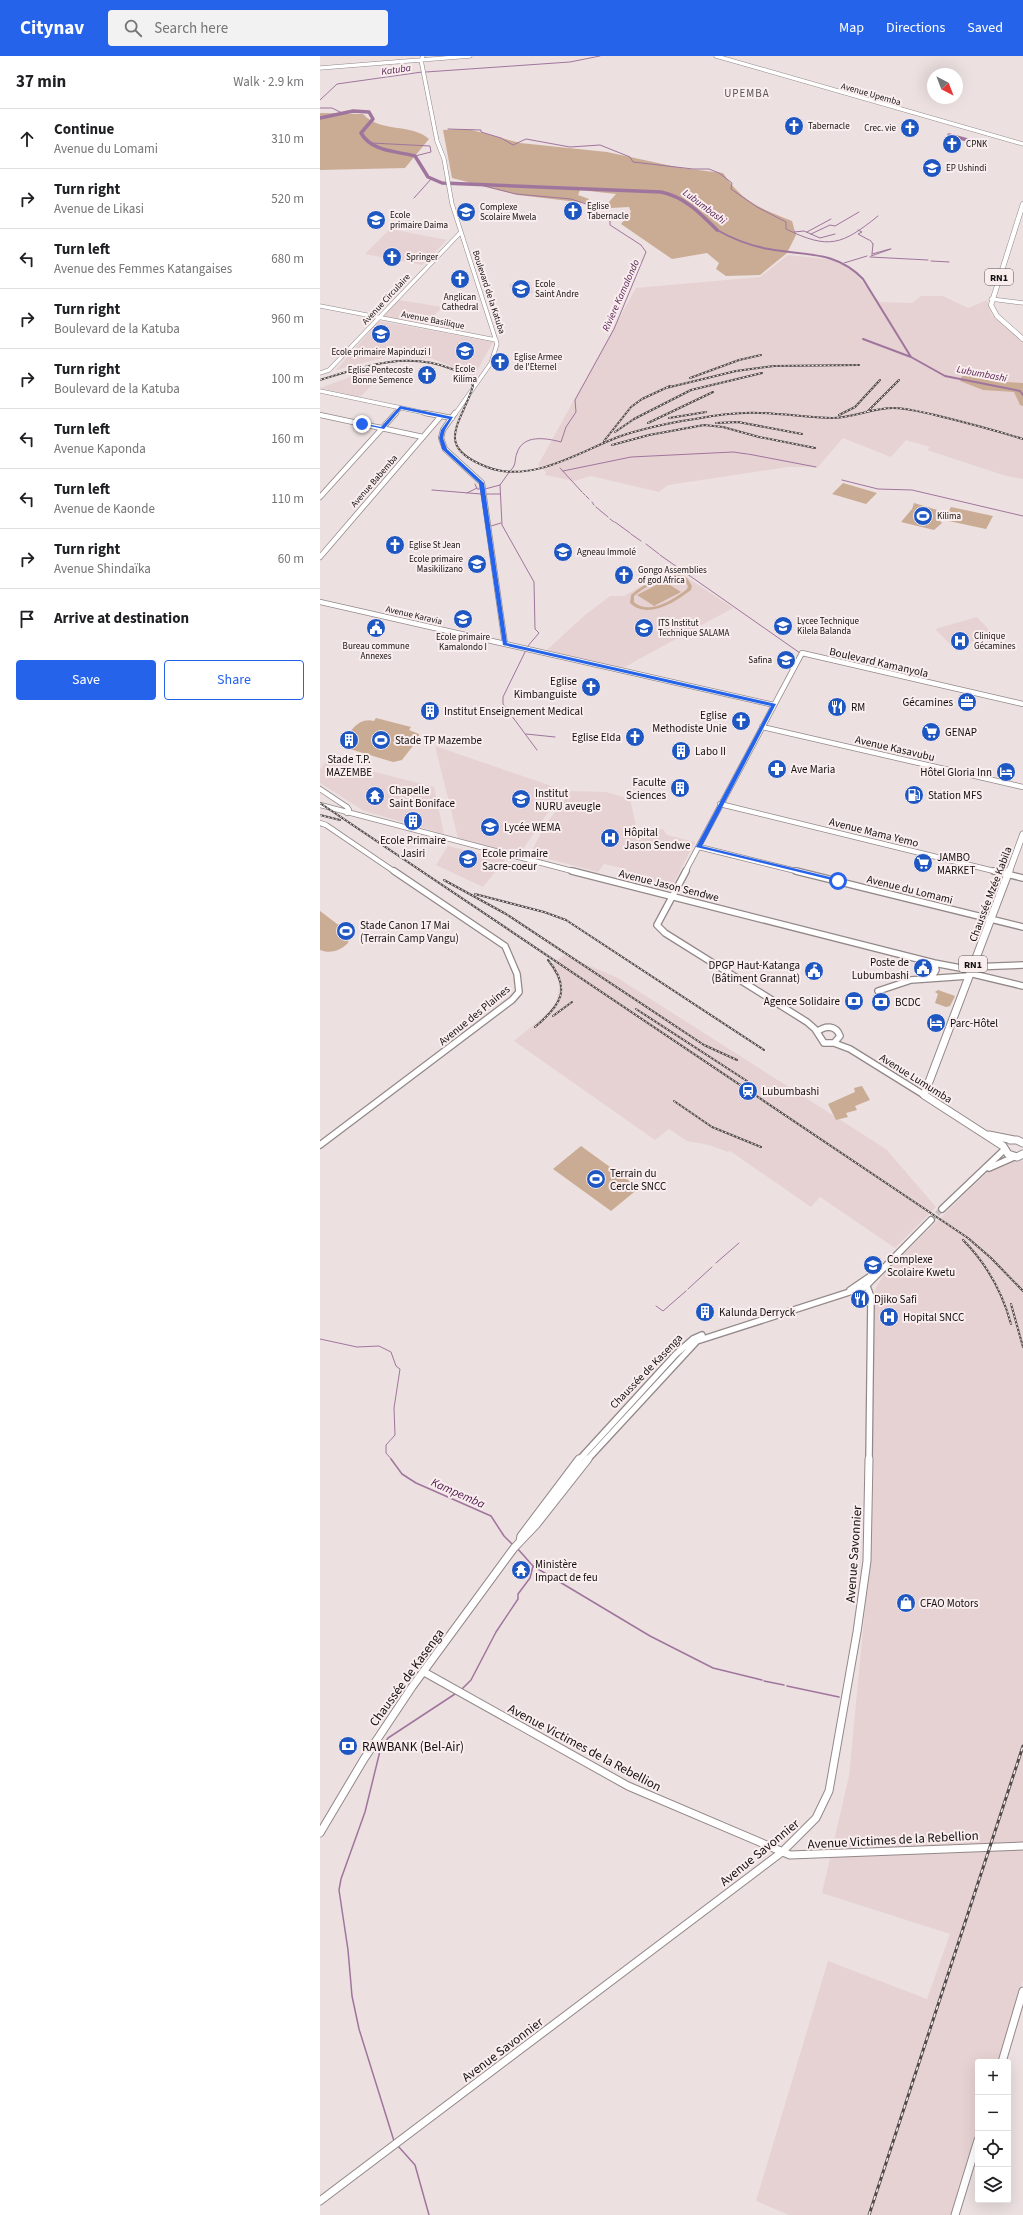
<!DOCTYPE html>
<meta charset="utf-8">
<style>
body{margin:0;font-family:"Source Sans 3",sans-serif;background:#f2f2f2;color:#202124}
.controls{position:absolute;right:12px;bottom:12px;display:grid;overflow:hidden;border-radius:4px;box-shadow:0 4px 16px #0002}
.controls button{width:36px;height:36px;display:grid;place-items:center;padding:0;border:0;border-bottom:1px solid #e0e0e0;background:#fff;color:#202124;font:20px sans-serif}
.compass{position:absolute;left:607px;top:12px;width:36px;height:36px;border-radius:50%;background:#fff;box-shadow:0 4px 16px #0002;rotate:138deg}
.stop{position:absolute;width:12px;height:12px;margin:-9px;border:3px solid #2563eb;border-radius:50%;background:#fff}
.stop.end{background:#2563eb;border-color:#fff;box-shadow:0 1px 4px #0008}
.list{margin:0;padding:0;list-style:none}
h2{display:flex;justify-content:space-between;align-items:center;height:52px;margin:0;padding:0 16px;font-size:17px}
h2 small{font-size:13px;font-weight:400;color:#757577}
.list li{display:grid;grid-template-columns:26px 1fr auto;gap:12px;align-items:center;box-sizing:border-box;height:60px;padding:0 16px;border-top:1px solid #e0e0e0}
.list b{display:block;font-size:15px;white-space:nowrap}
.list p{margin:0;font-size:13px;white-space:nowrap;color:#757577}
.list em{font-size:13px;font-style:normal;color:#757577}
.actions{display:flex;gap:8px;padding:12px 16px}
.actions a{flex:1;padding:9px 0;border:1px solid #2563eb;border-radius:4px;text-align:center;font-size:14px;color:#2563eb}
.actions .main{background:#2563eb;color:#fff}
.icon{flex:none;width:22px;height:22px;fill:none;stroke:currentColor;stroke-width:2;stroke-linecap:round;stroke-linejoin:round}
.map{position:relative;flex:none;width:703px;height:2159px;overflow:hidden}
header{display:flex;align-items:center;gap:24px;box-sizing:border-box;height:56px;padding:0 20px;background:#2563eb;color:#fff}
header strong{font-size:19px}
nav{display:flex;gap:22px;margin-inline-start:auto;font-size:14px}
.search{width:280px;height:36px;background:#f2f2f2;display:flex;align-items:center;gap:10px;box-sizing:border-box;padding:0 14px;border-radius:4px;color:#757577;font-size:15px}
main{display:flex}
aside{flex:1;background:#fff}
.map>svg:first-child{display:block}
.built{fill:#e7d2d3}
.green{fill:#caab94;fill-rule:evenodd}
.lines{fill:none;stroke-linecap:round;stroke-linejoin:round}
.stream-far1{stroke:#a0759d;stroke-width:1}
.stream{stroke:#a0759d;stroke-width:1.5}
.canal{stroke:#a0759d;stroke-width:2}
.river{stroke:#a0759d;stroke-width:3.5}
.secondary-tunnel{stroke:#ccc1c1;stroke-width:5.5;stroke-dasharray:5.5 3;stroke-linecap:butt}
.secondary-far3-casing{stroke:#938889;stroke-width:4.5}
.secondary-far2-casing{stroke:#938889;stroke-width:6}
.secondary-far1-casing{stroke:#938889;stroke-width:8}
.secondary-casing{stroke:#938889;stroke-width:9}
.highway-far2-casing{stroke:#938889;stroke-width:5.5}
.highway-far1-casing{stroke:#938889;stroke-width:7}
.highway-casing{stroke:#938889;stroke-width:9}
.secondary-far3{stroke:#fff;stroke-width:3.5}
.secondary-far2{stroke:#fff;stroke-width:4.5}
.secondary-far1{stroke:#fff;stroke-width:5.5}
.secondary{stroke:#fff;stroke-width:7}
.highway-far2{stroke:#fff;stroke-width:4.5}
.highway-far1{stroke:#fff;stroke-width:5.5}
.highway{stroke:#fff;stroke-width:7}
.rail-far1-casing{stroke:#504a4a;stroke-width:2}
.rail-casing{stroke:#504a4a;stroke-width:3}
.rail-far1{stroke:#f9edee;stroke-width:1;stroke-dasharray:2;stroke-linecap:butt}
.rail{stroke:#f9edee;stroke-width:1.5;stroke-dasharray:4;stroke-linecap:butt}
.route{fill:#2563eb}
.labels{text-anchor:middle;stroke-width:4;stroke-linejoin:round;paint-order:stroke}
.far-street-label{font-size:9px;fill:#141010;stroke:#f9edee}
.far-poi-label{font-size:9px;fill:#141010;stroke:#f9edee;text-anchor:start}
.far-water-label{font-size:10px;font-style:italic;fill:#521d51;stroke:#f9edee}
.shield{fill:#f9edee;stroke:#595253;stroke-width:1}
.shield-label{font-size:10px;font-weight:bold;fill:#141010}
.far-quarter-label{font-size:11px;letter-spacing:1px;fill:#5d5354;stroke:#f9edee}
.street-label{font-size:11px;fill:#141010;stroke:#f9edee}
.poi-label{font-size:11px;fill:#141010;stroke:#f9edee;text-anchor:start}
.water-label{font-size:12px;font-style:italic;fill:#521d51;stroke:#f9edee}
.near-street-label{font-size:13px;fill:#141010;stroke:#f9edee}
.near-poi-label{font-size:13px;fill:#141010;stroke:#f9edee;text-anchor:start}
</style>
<header>
<strong>Citynav</strong>
<div class="search"><svg class="icon" aria-label="search" viewBox="0 0 24 24"><circle cx="10" cy="10" r="6"/><path d="M15 15l6 6"/></svg>Search here</div>
<nav><a>Map</a><a>Directions</a><a>Saved</a></nav>
</header>
<main>
<aside>
<h2>37 min<small>Walk · 2.9 km</small></h2>
<ul class="list">
<li><svg class="icon" aria-label="ahead" viewBox="0 0 24 24"><path d="M12 20V5M6 11l6-6 6 6"/></svg><div><b>Continue</b><p>Avenue du Lomami</p></div><em>310 m</em></li>
<li><svg class="icon" aria-label="right" viewBox="0 0 24 24"><path d="M7 20v-9h11M14 6l5 5-5 5"/></svg><div><b>Turn right</b><p>Avenue de Likasi</p></div><em>520 m</em></li>
<li><svg class="icon" aria-label="left" viewBox="0 0 24 24"><path d="M17 20v-9H6M10 6l-5 5 5 5"/></svg><div><b>Turn left</b><p>Avenue des Femmes Katangaises</p></div><em>680 m</em></li>
<li><svg class="icon" aria-label="right" viewBox="0 0 24 24"><path d="M7 20v-9h11M14 6l5 5-5 5"/></svg><div><b>Turn right</b><p>Boulevard de la Katuba</p></div><em>960 m</em></li>
<li><svg class="icon" aria-label="right" viewBox="0 0 24 24"><path d="M7 20v-9h11M14 6l5 5-5 5"/></svg><div><b>Turn right</b><p>Boulevard de la Katuba</p></div><em>100 m</em></li>
<li><svg class="icon" aria-label="left" viewBox="0 0 24 24"><path d="M17 20v-9H6M10 6l-5 5 5 5"/></svg><div><b>Turn left</b><p>Avenue Kaponda</p></div><em>160 m</em></li>
<li><svg class="icon" aria-label="left" viewBox="0 0 24 24"><path d="M17 20v-9H6M10 6l-5 5 5 5"/></svg><div><b>Turn left</b><p>Avenue de Kaonde</p></div><em>110 m</em></li>
<li><svg class="icon" aria-label="right" viewBox="0 0 24 24"><path d="M7 20v-9h11M14 6l5 5-5 5"/></svg><div><b>Turn right</b><p>Avenue Shindaïka</p></div><em>60 m</em></li>
<li><svg class="icon" aria-label="arrive" viewBox="0 0 24 24"><path d="M6 21V4h12l-3 4 3 4H6"/></svg><div><b>Arrive at destination</b></div></li>
</ul>
<div class="actions"><a class="main">Save</a><a>Share</a></div>
</aside>
<div class="map">
<svg width="703" height="2159" viewBox="0 0 703 2159">
<rect width="100%" height="100%" fill="#ece0e0"/>
<path class="built" d="M 70,173 L 127,184 L 102,209 L 45,198 Z
M 468,199 L 513,204 L 531,213 L 560,246 L 592,247 L 601,240 L 623,240 L 648,252 L 667,244 L 672,259 L 703,284 L 703,423 L 686,420 L 607,394 L 610,391 L 586,384 L 571,401 L 523,382 L 498,411 L 468,411 L 348,429 L 339,436 L 271,420 L 254,425 L 225,419 L 226,416 L 218,409 L 316,232 L 440,221 Z
M 210,226 L 213,237 L 193,239 L 189,228 Z
M 75,243 L 79,244 L 122,251 L 105,269 L 58,260 Z
M 59,265 L 173,286 L 154,320 L 111,302 L 66,301 L 16,314 Z
M 41,317 L 60,321 L 40,341 L 0,332 Z
M 356,514 L 413,552 L 301,613 L 227,594 L 265,559 L 290,540 L 304,540 L 335,522 Z
M 657,561 L 670,575 L 637,595 L 615,573 Z
M 115,690 L 243,734 L 199,799 L 138,782 Z
M 7,704 L 114,731 L 124,778 L 44,755 L 0,727 L 0,714 Z
M 251,735 L 286,736 L 310,743 L 318,779 L 343,773 L 347,779 L 375,786 L 351,832 L 303,823 L 307,813 L 284,808 L 278,816 L 210,798 L 226,768 Z
M 128,790 L 185,804 L 163,831 L 116,809 Z
M 244,899 L 296,921 L 566,1093 L 616,1151 L 575,1192 L 500,1141 L 491,1151 L 410,1095 L 408,1096 L 389,1089 L 367,1085 L 349,1073 L 335,1084 L 194,985 L 235,951 L 240,928 L 230,909 Z
M 688,1096 L 703,1105 L 703,1924 L 678,2006 L 658,2006 L 658,2071 L 631,2159 L 469,2159 L 436,2145 L 508,1905 L 607,1943 L 630,1878 L 502,1837 L 529,1720 L 546,1543 L 550,1440 L 553,1249 L 556,1231 L 567,1214 Z"/>
<path class="green" d="M 0,57 L 43,58 C 60,77 91,67 109,83 L 85,112 L 0,114 Z
M 148,73 L 200,87 L 287,96 L 361,112 L 403,117 C 422,146 440,152 472,165 L 476,179 L 467,197 L 440,219 L 406,220 L 396,213 L 399,207 L 387,197 L 352,203 L 301,168 L 311,156 L 309,151 L 291,152 L 289,146 L 296,138 L 260,134 L 258,139 L 269,143 L 266,147 L 198,139 L 132,122 L 123,74 Z
M 642,320 L 653,320 L 671,325 L 703,327 L 703,350 L 700,349 L 694,336 L 663,334 L 640,325 Z
M 523,427 L 557,437 L 546,448 L 512,438 Z
M 594,447 L 624,456 L 620,465 L 622,467 L 614,474 L 581,466 L 592,453 Z
M 631,451 L 673,460 L 666,473 L 624,464 Z
M 355,518 L 367,522 L 372,530 L 371,534 C 355,546 328,564 310,547 L 311,539 C 322,529 340,520 355,518 ZM 354,521 L 364,524 L 368,530 L 367,533 C 354,543 329,560 314,546 L 314,540 C 324,531 341,523 354,521 Z
M 344,525 L 361,536 L 334,550 L 317,539 Z
M 56,662 L 91,671 L 89,674 L 99,678 L 99,682 L 82,704 L 73,706 L 23,691 L 22,687 C 31,675 38,661 54,665 Z
M 0,855 L 29,877 L 28,887 C 20,895 10,898 0,894 Z
M 618,934 L 635,940 L 630,950 L 626,951 L 615,947 L 618,938 L 615,936 Z
M 542,1030 L 550,1044 L 535,1050 L 537,1054 L 526,1057 L 528,1061 L 516,1064 L 508,1048 L 535,1036 L 534,1032 Z
M 261,1090 L 319,1132 L 291,1155 L 233,1113 Z"/>
<g class="lines">
<path class="stream-far1" d="M 106,16 L 250,6 L 280,0
M 0,44 L 17,28 L 102,16
M 0,52 L 12,52 L 22,57
M 128,73 L 161,74 L 161,76 L 181,82 L 193,89 L 206,83 L 250,91 L 280,89 L 310,101 L 313,106 L 373,113 L 389,113 L 399,117 L 412,127 L 411,133 L 437,151 L 466,166 L 466,173 C 509,194 522,189 558,160
M 51,87 L 110,90 L 111,96 L 95,100
M 164,130 L 196,138 L 251,143 L 266,148 L 281,161 L 290,165 L 290,169 L 321,189 L 326,196 L 294,273 L 255,344 L 256,356 L 246,371 L 241,386 C 226,382 203,378 197,397 C 194,404 197,408 191,414
M 94,142 L 112,122
M 538,174 L 542,176 L 538,178 L 549,184
M 474,176 L 484,175 L 500,182 L 515,178
M 487,176 L 511,163
M 491,178 L 510,169 L 515,170 L 539,156
M 550,184 L 553,188
M 552,198 L 570,193
M 552,198 L 553,188
M 551,200 L 571,193
M 550,201 L 608,204
M 611,205 L 629,206
M 524,207 L 547,200
M 428,398 L 496,411
M 240,412 L 262,436
M 243,415 L 311,401 L 413,396 L 427,398
M 522,424 L 558,433 L 592,434 L 703,460
M 155,428 L 157,433 L 161,433
M 180,429 L 182,469 L 214,526 L 215,573 L 219,577 L 207,591
M 165,433 L 180,429 L 190,415
M 112,434 L 161,438
M 147,437 L 157,432
M 263,437 L 265,439
M 167,438 L 180,438
M 266,440 L 269,443
M 272,446 L 274,449
M 276,451 L 288,461
M 290,463 L 294,466
M 295,466 L 310,477
M 171,470 L 181,467
M 311,478 L 321,485
M 326,488 L 339,498
M 340,499 L 480,597
M 360,513 L 369,514
M 206,594 L 183,641 L 183,648 L 217,694
M 206,678 L 235,681
M 396,1207 L 419,1187
M 368,1233 L 392,1211
M 336,1250 L 343,1255 L 366,1235
M 0,1283 L 37,1291 L 59,1290 L 71,1296 L 76,1310 L 80,1313 L 74,1352 L 75,1379 L 66,1389 L 66,1397 L 72,1404"/>
<path class="stream" d="M 71,1403 L 82,1418 L 96,1427 L 171,1460 L 184,1480 L 193,1489
M 197,1492 L 213,1510 L 330,1580 L 393,1612 L 442,1624
M 444,1625 L 464,1629
M 467,1630 L 519,1641
M 141,1634 L 151,1624 L 176,1576 L 198,1543 L 198,1538 L 210,1522 L 213,1510
M 74,2085 L 39,1973 L 32,1940 L 28,1894 L 19,1834 L 21,1823 L 45,1756 L 60,1695 L 68,1682 L 135,1638
M 78,2090 L 95,2109 L 109,2159"/>
<path class="canal" d="M 397,174 C 413,183 430,190 449,193 C 485,200 515,194 543,223 L 591,301 L 625,320 L 700,335 L 703,339
M 543,283 L 591,301"/>
<path class="river" d="M 0,62 L 33,55 L 49,56 L 53,63 L 41,77 C 52,96 76,95 95,100 L 108,121 L 122,127 L 341,136 C 365,141 380,157 397,174
M 629,79 L 651,85"/>
<path class="secondary-tunnel" d="M 611,1164 L 622,1153"/>
<defs>
<path id="secondary-far3" d="M 103,0 L 101,4 L 117,85 L 124,103 L 132,148 L 177,288 L 171,307 L 135,358
M 396,0 L 703,88
M 0,12 L 150,0
M 671,243 L 703,247
M 0,250 L 176,284
M 0,317 L 9,314 L 141,176
M 0,335 L 110,358
M 75,358 L 80,352"/>
<path id="secondary-far2" d="M 105,357 L 132,362
M 135,357 L 123,374 L 121,382 L 125,393 L 162,427 L 185,588
M 0,359 L 103,381
M 0,441 L 76,357
M 0,501 L 121,360
M 0,546 L 454,649
M 442,671 L 703,731
M 0,733 L 27,751 L 29,754 L 27,757
M 400,748 L 678,816
M 0,749 L 256,816
M 0,767 L 6,769 L 75,816
M 379,791 L 480,816
M 365,816 L 482,597 L 703,648"/>
<path id="secondary-far1" d="M 252,815 L 614,907 L 651,914
M 366,815 L 337,869 L 345,877 L 487,966 L 495,973 L 504,987 L 514,987 L 520,980 C 516,969 505,969 497,976
M 476,815 L 703,871
M 674,815 L 703,822
M 652,911 L 703,909
M 649,917 L 703,930
M 611,922 L 616,914 L 614,907
M 558,935 L 591,924 L 648,920
M 514,987 L 530,993 L 604,1039
M 0,1089 L 192,944 L 199,936 L 197,918 L 185,890 L 74,815
M 669,1112 L 694,1101
M 622,1153 L 684,1094
M 545,1225 L 551,1241 L 549,1404
M 530,1234 L 558,1215
M 259,1404 L 356,1298 L 373,1283 L 382,1279
M 267,1404 L 377,1285 L 545,1231 L 611,1164"/>
<path id="secondary" d="M 200,1485 L 201,1480 L 259,1403
M 104,1616 L 308,1730 L 470,1799 L 703,1790
M 0,1777 L 44,1703 L 92,1631 L 194,1492 L 216,1469 L 268,1403
M 682,2006 L 703,1935
M 0,2145 L 462,1796 L 496,1762 L 509,1735 L 537,1576 L 547,1505 L 549,1403
M 635,2159 L 658,2084"/>
<path id="highway-far2" d="M 703,148 L 671,249 L 677,260 L 703,283"/>
<path id="highway-far1" d="M 689,816 L 703,778"/>
<path id="highway" d="M 689,815 L 604,1039 L 683,1090 L 688,1098 L 697,1101 L 703,1098
M 669,1079 L 694,1084
M 690,1084 L 697,1084 L 703,1087"/>
</defs>
<use href="#secondary-far3" class="secondary-far3-casing"/>
<use href="#secondary-far2" class="secondary-far2-casing"/>
<use href="#secondary-far1" class="secondary-far1-casing"/>
<use href="#secondary" class="secondary-casing"/>
<use href="#highway-far2" class="highway-far2-casing"/>
<use href="#highway-far1" class="highway-far1-casing"/>
<use href="#highway" class="highway-casing"/>
<use href="#secondary-far3" class="secondary-far3"/>
<use href="#secondary-far2" class="secondary-far2"/>
<use href="#secondary-far1" class="secondary-far1"/>
<use href="#secondary" class="secondary"/>
<use href="#highway-far2" class="highway-far2"/>
<use href="#highway-far1" class="highway-far1"/>
<use href="#highway" class="highway"/>
<defs>
<path id="rail-far1" d="M 370,322 L 419,304 L 441,299
M 0,324 C 44,310 87,295 132,313 C 141,316 150,321 153,330 C 142,367 112,390 167,411 C 211,428 259,396 298,381 C 323,372 349,367 375,363 C 396,359 418,356 440,357 C 464,358 488,361 512,362 C 533,362 552,352 573,352 C 587,352 601,356 615,359 C 644,366 674,374 703,383
M 346,332 L 416,315 L 454,310 L 539,309
M 547,356 L 579,324
M 519,359 L 535,351 L 560,324
M 349,362 L 386,356
M 328,367 L 393,336
M 396,367 L 418,366 L 482,378
M 295,376 L 314,363 L 371,334 L 442,317
M 284,385 L 311,351 L 322,343 L 350,330
M 292,389 L 329,379 L 384,369 L 403,371 L 439,381 L 495,392
M 0,747 L 648,1182 L 671,1202 L 703,1235
M 0,759 L 20,764
M 124,824 L 186,858 L 384,989 L 417,1004
M 155,838 L 224,856 L 246,864 L 444,994
M 316,953 L 427,1025
M 233,960 L 252,946
M 215,971 C 241,949 252,933 228,904
M 354,1045 L 392,1071 L 441,1091
M 643,1184 C 667,1208 682,1235 691,1268
M 691,1248 L 703,1291"/>
<path id="rail" d="M 549,2159 L 703,1690"/>
</defs>
<use href="#rail-far1" class="rail-far1-casing"/>
<use href="#rail" class="rail-casing"/>
<use href="#rail-far1" class="rail-far1"/>
<use href="#rail" class="rail"/>
</g>
<path class="route" d="M 80,350 L 133,361 L 125,374 L 123,382 L 127,393 L 164,427 L 187,587 L 456,648 L 382,790 L 518,823 L 520,826 L 376,791 L 451,650 L 183,589 L 159,427 L 122,393 L 119,382 L 121,374 L 129,363 L 81,353 L 64,373 L 40,368 L 42,367 L 61,371 Z"/>
<defs>
<symbol id="church-disc" viewBox="-11 -11 22 22"><circle r="9.5" fill="#1e56c2" stroke="#f9edee"/><path d="M-1.2-6h2.4v3.5h3.3v2.4h-3.3V6h-2.4V-.1h-3.3v-2.4h3.3Z" fill="#fff"/></symbol>
<symbol id="school-disc" viewBox="-11 -11 22 22"><circle r="9.5" fill="#1e56c2" stroke="#f9edee"/><path d="M0-5L7-2L0 1L-7-2ZM-4 1L0 2.5L4 1V4Q0 6-4 4Z" fill="#fff"/></symbol>
<symbol id="stadium-disc" viewBox="-11 -11 22 22"><circle r="9.5" fill="#1e56c2" stroke="#f9edee"/><path d="M0-5a6.5 5 0 1 0 0 10a6.5 5 0 1 0 0-10ZM-3.5-1.8h7v3.6h-7Z" fill="#fff"/></symbol>
<symbol id="civic-disc" viewBox="-11 -11 22 22"><circle r="9.5" fill="#1e56c2" stroke="#f9edee"/><path d="M-.6-6.5H3V-4.5H.6V-3L4-1V1h2V6H-6V1h2V-1L-.6-3ZM-1.2 2.5V6h2.4V2.5Z" fill="#fff"/></symbol>
<symbol id="hospital-disc" viewBox="-11 -11 22 22"><circle r="9.5" fill="#1e56c2" stroke="#f9edee"/><path d="M-5-5h3v3.5h4V-5h3V5h-3V1.5h-4V5h-3Z" fill="#fff"/></symbol>
<symbol id="office-disc" viewBox="-11 -11 22 22"><circle r="9.5" fill="#1e56c2" stroke="#f9edee"/><path d="M-6-3h4V-5.5h4V-3h4V5H-6ZM-1-4.5V-3h2v-1.5ZM-6 0V1H6V0Z" fill="#fff"/></symbol>
<symbol id="restaurant-disc" viewBox="-11 -11 22 22"><circle r="9.5" fill="#1e56c2" stroke="#f9edee"/><path d="M-5-6h1v4h1v-4h1v4h1v-4h1v5L-1.5 .5V6h-2V.5L-5-1ZM5-6V6H3V1.5H1.5Q1.5-4 5-6Z" fill="#fff"/></symbol>
<symbol id="building-disc" viewBox="-11 -11 22 22"><circle r="9.5" fill="#1e56c2" stroke="#f9edee"/><path d="M-4-6H4V6H1V3H-1V6H-4ZM-2.5-4.3h1.7v1.8h-1.7ZM.8-4.3h1.7v1.8H.8ZM-2.5-1h1.7V.8h-1.7ZM.8-1h1.7V.8H.8Z" fill="#fff"/></symbol>
<symbol id="supermarket-disc" viewBox="-11 -11 22 22"><circle r="9.5" fill="#1e56c2" stroke="#f9edee"/><path d="M-6-5.5h2.5l.6 2H6L4.5 2H-2.5L-4.4-4H-6ZM-1.5 3.2a1.3 1.3 0 1 0 .1 0ZM3 3.2a1.3 1.3 0 1 0 .1 0Z" fill="#fff"/></symbol>
<symbol id="pharmacy-disc" viewBox="-11 -11 22 22"><circle r="9.5" fill="#1e56c2" stroke="#f9edee"/><path d="M-2-6h4v4h4v4h-4v4h-4v-4h-4v-4h4Z" fill="#fff"/></symbol>
<symbol id="hotel-disc" viewBox="-11 -11 22 22"><circle r="9.5" fill="#1e56c2" stroke="#f9edee"/><path d="M-6-4.5h1.5V1H6V5H4.5V3h-9V5H-6ZM-4 0a1.8 1.8 0 1 1 3.6 0ZM.5 0V-2.5h3Q6-2.5 6 0Z" fill="#fff"/></symbol>
<symbol id="fuel-disc" viewBox="-11 -11 22 22"><circle r="9.5" fill="#1e56c2" stroke="#f9edee"/><path d="M-5.5-6h7V0h2V4h1.3V-2.5L3-4.5l.8-.8L6-3V5H2.5V1h-1V6h-7ZM-4.2-4.7v3.2H.2V-4.7Z" fill="#fff"/></symbol>
<symbol id="temple-disc" viewBox="-11 -11 22 22"><circle r="9.5" fill="#1e56c2" stroke="#f9edee"/><path d="M0-6L5-2H3V0L6.5 2.5H4V6H1.5V3h-3V6H-4V2.5H-6.5L-3 0V-2H-5Z" fill="#fff"/></symbol>
<symbol id="bank-disc" viewBox="-11 -11 22 22"><circle r="9.5" fill="#1e56c2" stroke="#f9edee"/><path d="M-6-4H6V4H-6ZM0-2.3a2.3 2.3 0 1 0 0 4.6a2.3 2.3 0 1 0 0-4.6Z" fill="#fff"/></symbol>
<symbol id="station-disc" viewBox="-11 -11 22 22"><circle r="9.5" fill="#1e56c2" stroke="#f9edee"/><path d="M-3-6H3Q5-6 5-4V2Q5 4 3 4L4.5 6H3L1.5 4h-3L-3 6H-4.5L-3 4Q-5 4-5 2V-4Q-5-6-3-6ZM-3.5-4v3h7v-3ZM-3.5 1v1.5H-2V1ZM2 1v1.5H3.5V1Z" fill="#fff"/></symbol>
<symbol id="shop-disc" viewBox="-11 -11 22 22"><circle r="9.5" fill="#1e56c2" stroke="#f9edee"/><path d="M-5-2.5h2.3a2.7 3.5 0 0 1 5.4 0H5L5.5 6h-11ZM-1.5-2.5h3a1.5 2.3 0 0 0-3 0Z" fill="#fff"/></symbol>
</defs>
<g fill-rule="evenodd">
<use href="#church-disc" x="463" y="59" width="22" height="22"/>
<use href="#church-disc" x="579" y="61" width="22" height="22"/>
<use href="#church-disc" x="621" y="77" width="22" height="22"/>
<use href="#school-disc" x="601" y="101" width="22" height="22"/>
<use href="#church-disc" x="242" y="144" width="22" height="22"/>
<use href="#school-disc" x="135" y="145" width="22" height="22"/>
<use href="#school-disc" x="45" y="153" width="22" height="22"/>
<use href="#church-disc" x="61" y="190" width="22" height="22"/>
<use href="#church-disc" x="129" y="212" width="22" height="22"/>
<use href="#school-disc" x="190" y="222" width="22" height="22"/>
<use href="#school-disc" x="50" y="267" width="22" height="22"/>
<use href="#school-disc" x="134" y="284" width="22" height="22"/>
<use href="#church-disc" x="169" y="295" width="22" height="22"/>
<use href="#church-disc" x="96" y="308" width="22" height="22"/>
<use href="#stadium-disc" x="592" y="449" width="22" height="22"/>
<use href="#church-disc" x="64" y="478" width="22" height="22"/>
<use href="#school-disc" x="232" y="485" width="22" height="22"/>
<use href="#school-disc" x="146" y="497" width="22" height="22"/>
<use href="#church-disc" x="293" y="508" width="22" height="22"/>
<use href="#school-disc" x="132" y="552" width="22" height="22"/>
<use href="#school-disc" x="452" y="559" width="22" height="22"/>
<use href="#civic-disc" x="45" y="561" width="22" height="22"/>
<use href="#school-disc" x="313" y="561" width="22" height="22"/>
<use href="#hospital-disc" x="629" y="574" width="22" height="22"/>
<use href="#school-disc" x="455" y="593" width="22" height="22"/>
<use href="#church-disc" x="260" y="620" width="22" height="22"/>
<use href="#office-disc" x="636" y="635" width="22" height="22"/>
<use href="#restaurant-disc" x="506" y="640" width="22" height="22"/>
<use href="#building-disc" x="99" y="644" width="22" height="22"/>
<use href="#church-disc" x="410" y="654" width="22" height="22"/>
<use href="#supermarket-disc" x="600" y="665" width="22" height="22"/>
<use href="#church-disc" x="304" y="670" width="22" height="22"/>
<use href="#building-disc" x="18" y="673" width="22" height="22"/>
<use href="#stadium-disc" x="50" y="673" width="22" height="22"/>
<use href="#building-disc" x="350" y="684" width="22" height="22"/>
<use href="#pharmacy-disc" x="446" y="702" width="22" height="22"/>
<use href="#hotel-disc" x="675" y="705" width="22" height="22"/>
<use href="#building-disc" x="349" y="721" width="22" height="22"/>
<use href="#fuel-disc" x="583" y="728" width="22" height="22"/>
<use href="#temple-disc" x="44" y="729" width="22" height="22"/>
<use href="#school-disc" x="190" y="732" width="22" height="22"/>
<use href="#building-disc" x="82" y="754" width="22" height="22"/>
<use href="#school-disc" x="159" y="760" width="22" height="22"/>
<use href="#hospital-disc" x="279" y="771" width="22" height="22"/>
<use href="#school-disc" x="137" y="792" width="22" height="22"/>
<use href="#supermarket-disc" x="592" y="796" width="22" height="22"/>
<use href="#stadium-disc" x="15" y="864" width="22" height="22"/>
<use href="#civic-disc" x="592" y="901" width="22" height="22"/>
<use href="#civic-disc" x="483" y="904" width="22" height="22"/>
<use href="#bank-disc" x="523" y="934" width="22" height="22"/>
<use href="#bank-disc" x="550" y="935" width="22" height="22"/>
<use href="#hotel-disc" x="605" y="956" width="22" height="22"/>
<use href="#station-disc" x="417" y="1024" width="22" height="22"/>
<use href="#stadium-disc" x="265" y="1112" width="22" height="22"/>
<use href="#school-disc" x="542" y="1198" width="22" height="22"/>
<use href="#restaurant-disc" x="529" y="1232" width="22" height="22"/>
<use href="#building-disc" x="374" y="1245" width="22" height="22"/>
<use href="#hospital-disc" x="558" y="1250" width="22" height="22"/>
<use href="#temple-disc" x="190" y="1503" width="22" height="22"/>
<use href="#shop-disc" x="575" y="1536" width="22" height="22"/>
<use href="#bank-disc" x="17" y="1679" width="22" height="22"/>
</g>
<g class="labels">
<g class="far-street-label">
<text transform="translate(551 38) rotate(16)" y="3">Avenue Upemba</text>
<text transform="translate(169 236) rotate(72)" y="3">Boulevard de la Katuba</text>
<text transform="translate(66 243) rotate(-47)" y="3">Avenue Circulaire</text>
<text transform="translate(113 264) rotate(11)" y="3">Avenue Basilique</text>
<text transform="translate(54 425) rotate(-49)" y="3">Avenue Babemba</text>
<text transform="translate(94 559) rotate(13)" y="3">Avenue Karavia</text>
</g>
<g class="far-poi-label">
<text x="488" y="73">Tabernacle</text>
<text x="576" y="75" text-anchor="end">Crec. vie</text>
<text x="646" y="91">CPNK</text>
<text x="626" y="115">EP Ushindi</text>
<text x="267" y="153">Eglise<tspan x="267" dy="10">Tabernacle</tspan></text>
<text x="160" y="154">Complexe<tspan x="160" dy="10">Scolaire Mwela</tspan></text>
<text x="70" y="162">Ecole<tspan x="70" dy="10">primaire Daima</tspan></text>
<text x="86" y="204">Springer</text>
<text x="215" y="231">Ecole<tspan x="215" dy="10">Saint Andre</tspan></text>
<text x="140" y="244" text-anchor="middle">Anglican<tspan x="140" dy="10">Cathedral</tspan></text>
<text x="61" y="299" text-anchor="middle">Ecole primaire Mapinduzi I</text>
<text x="194" y="304">Eglise Armee<tspan x="194" dy="10">de l'Eternel</tspan></text>
<text x="145" y="316" text-anchor="middle">Ecole<tspan x="145" dy="10">Kilima</tspan></text>
<text x="93" y="317" text-anchor="end">Eglise Pentecoste<tspan x="93" dy="10">Bonne Semence</tspan></text>
<text x="617" y="463">Kilima</text>
<text x="89" y="492">Eglise St Jean</text>
<text x="257" y="499">Agneau Immolé</text>
<text x="143" y="506" text-anchor="end">Ecole primaire<tspan x="143" dy="10">Masikilizano</tspan></text>
<text x="318" y="517">Gongo Assemblies<tspan x="318" dy="10">of god Africa</tspan></text>
<text x="477" y="568">Lycee Technique<tspan x="477" dy="10">Kilela Balanda</tspan></text>
<text x="338" y="570">ITS Institut<tspan x="338" dy="10">Technique SALAMA</tspan></text>
<text x="654" y="583">Clinique<tspan x="654" dy="10">Gécamines</tspan></text>
<text x="143" y="584" text-anchor="middle">Ecole primaire<tspan x="143" dy="10">Kamalondo I</tspan></text>
<text x="56" y="593" text-anchor="middle">Bureau commune<tspan x="56" dy="10">Annexes</tspan></text>
<text x="452" y="607" text-anchor="end">Safina</text>
</g>
<g class="far-water-label">
<text transform="translate(76 13) rotate(-8)" y="4">Katuba</text>
<text transform="translate(385 150) rotate(37)" y="4">Lubumbashi</text>
<text transform="translate(300 239) rotate(-66)" y="4">Riviere Kamalondo</text>
<text transform="translate(662 317) rotate(11)" y="4">Lubumbashi</text>
</g>
<g class="shield">
<rect x="665" y="213" width="28" height="16" rx="3"/>
<rect x="639" y="900" width="28" height="16" rx="3"/>
</g>
<g class="shield-label">
<text x="679" y="225">RN1</text>
<text x="653" y="912">RN1</text>
</g>
<g class="far-quarter-label">
<text x="427" y="41">UPEMBA</text>
</g>
<g class="street-label">
<text transform="translate(559 606) rotate(13)" y="4">Boulevard Kamanyola</text>
<text transform="translate(575 692) rotate(13)" y="4">Avenue Kasavubu</text>
<text transform="translate(554 776) rotate(14)" y="4">Avenue Mama Yemo</text>
<text transform="translate(349 829) rotate(14)" y="4">Avenue Jason Sendwe</text>
<text transform="translate(590 833) rotate(14)" y="4">Avenue du Lomami</text>
<text transform="translate(670 838) rotate(-69)" y="4">Chaussée Mzée Kabila</text>
<text transform="translate(154 959) rotate(-39)" y="4">Avenue des Plaines</text>
<text transform="translate(596 1022) rotate(32)" y="4">Avenue Lumumba</text>
<text transform="translate(326 1315) rotate(-46)" y="4">Chaussée de Kasenga</text>
</g>
<g class="poi-label">
<text x="257" y="629" text-anchor="end">Eglise<tspan x="257" dy="13">Kimbanguiste</tspan></text>
<text x="633" y="650" text-anchor="end">Gécamines</text>
<text x="531" y="655">RM</text>
<text x="124" y="659">Institut Enseignement Medical</text>
<text x="407" y="663" text-anchor="end">Eglise<tspan x="407" dy="13">Methodiste Unie</tspan></text>
<text x="625" y="680">GENAP</text>
<text x="301" y="685" text-anchor="end">Eglise Elda</text>
<text x="75" y="688">Stade TP Mazembe</text>
<text x="375" y="699">Labo II</text>
<text x="29" y="707" text-anchor="middle">Stade T.P.<tspan x="29" dy="13">MAZEMBE</tspan></text>
<text x="471" y="717">Ave Maria</text>
<text x="672" y="720" text-anchor="end">Hôtel Gloria Inn</text>
<text x="346" y="730" text-anchor="end">Faculte<tspan x="346" dy="13">Sciences</tspan></text>
<text x="69" y="738">Chapelle<tspan x="69" dy="13">Saint Boniface</tspan></text>
<text x="215" y="741">Institut<tspan x="215" dy="13">NURU aveugle</tspan></text>
<text x="608" y="743">Station MFS</text>
<text x="184" y="775">Lycée WEMA</text>
<text x="304" y="780">Hôpital<tspan x="304" dy="13">Jason Sendwe</tspan></text>
<text x="93" y="788" text-anchor="middle">Ecole Primaire<tspan x="93" dy="13">Jasiri</tspan></text>
<text x="162" y="801">Ecole primaire<tspan x="162" dy="13">Sacre-coeur</tspan></text>
<text x="617" y="805">JAMBO<tspan x="617" dy="13">MARKET</tspan></text>
<text x="40" y="873">Stade Canon 17 Mai<tspan x="40" dy="13">(Terrain Camp Vangu)</tspan></text>
<text x="589" y="910" text-anchor="end">Poste de<tspan x="589" dy="13">Lubumbashi</tspan></text>
<text x="480" y="913" text-anchor="end">DPGP Haut-Katanga<tspan x="480" dy="13">(Bâtiment Grannat)</tspan></text>
<text x="520" y="949" text-anchor="end">Agence Solidaire</text>
<text x="575" y="950">BCDC</text>
<text x="630" y="971">Parc-Hôtel</text>
<text x="442" y="1039">Lubumbashi</text>
<text x="290" y="1121">Terrain du<tspan x="290" dy="13">Cercle SNCC</tspan></text>
<text x="567" y="1207">Complexe<tspan x="567" dy="13">Scolaire Kwetu</tspan></text>
<text x="554" y="1247">Djiko Safi</text>
<text x="399" y="1260">Kalunda Derryck</text>
<text x="583" y="1265">Hopital SNCC</text>
<text x="215" y="1512">Ministère<tspan x="215" dy="13">Impact de feu</tspan></text>
<text x="600" y="1551">CFAO Motors</text>
</g>
<g class="water-label">
<text transform="translate(138 1437) rotate(24)" y="4">Kampemba</text>
</g>
<g class="near-street-label">
<text transform="translate(533 1498) rotate(-86)" y="5">Avenue Savonnier</text>
<text transform="translate(86 1621) rotate(-54)" y="5">Chaussée de Kasenga</text>
<text transform="translate(265 1691) rotate(28)" y="5">Avenue Victimes de la Rebellion</text>
<text transform="translate(573 1783) rotate(-3)" y="5">Avenue Victimes de la Rebellion</text>
<text transform="translate(439 1796) rotate(-39)" y="5">Avenue Savonnier</text>
<text transform="translate(182 1993) rotate(-37)" y="5">Avenue Savonnier</text>
</g>
<g class="near-poi-label">
<text x="42" y="1695">RAWBANK (Bel-Air)</text>
</g>
</g>
</svg>
<div class="controls">
<button>+</button>
<button>−</button>
<button><svg class="icon" aria-label="locate" viewBox="0 0 24 24"><circle cx="12" cy="12" r="6"/><path d="M12 2v4M12 18v4M2 12h4M18 12h4"/></svg></button>
<button><svg class="icon" aria-label="layers" viewBox="0 0 24 24"><path d="M12 4l9 5-9 5-9-5zM3 14l9 5 9-5"/></svg></button>
</div>
<svg class="compass" viewBox="-18 -18 36 36"><path d="M0-13l5 13h-10z" fill="#e53935"/><path d="M0 13l5-13h-10z" fill="#757577"/></svg>
<div class="stop" style="left:518px;top:825px"></div>
<div class="stop end" style="left:42px;top:368px"></div>
</div>
</main>
